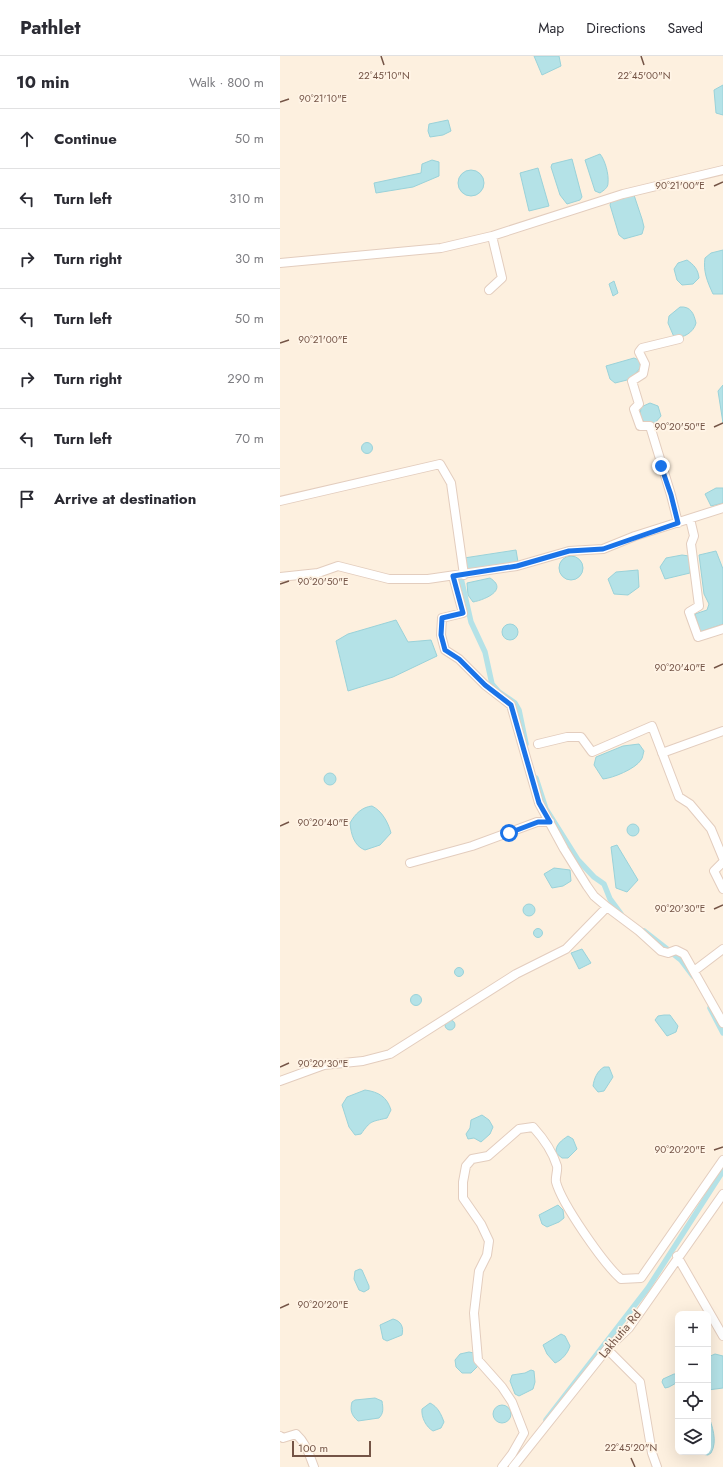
<!DOCTYPE html>
<meta charset="utf-8">
<style>
body{margin:0;font-family:Jost,sans-serif;background:#f2f2f3;color:#2b2b33}
.controls{position:absolute;right:12px;bottom:12px;display:grid;overflow:hidden;border-radius:8px;box-shadow:0 4px 16px #0002}
.controls button{width:36px;height:36px;display:grid;place-items:center;padding:0;border:0;border-bottom:1px solid #e1e1e2;background:#fff;color:#2b2b33;font:20px sans-serif}
.scale{position:absolute;left:12px;bottom:10px;width:79px;box-sizing:border-box;padding-left:4px;border:2px solid #745446;border-top:0;font-size:11px;line-height:14px;white-space:nowrap;color:#745446;-webkit-text-stroke:3px #fff4e6;paint-order:stroke}
.stop{position:absolute;width:12px;height:12px;margin:-9px;border:3px solid #1a73e8;border-radius:50%;background:#fff}
.stop.end{background:#1a73e8;border-color:#fff;box-shadow:0 1px 4px #0008}
.list{margin:0;padding:0;list-style:none}
h2{display:flex;justify-content:space-between;align-items:center;height:52px;margin:0;padding:0 16px;font-size:17px}
h2 small{font-size:13px;font-weight:400;color:#7c7c81}
.list li{display:grid;grid-template-columns:26px 1fr auto;gap:12px;align-items:center;box-sizing:border-box;height:60px;padding:0 16px;border-top:1px solid #e1e1e2}
.list b{display:block;font-size:15px;white-space:nowrap}
.list em{font-size:13px;font-style:normal;color:#7c7c81}
.icon{flex:none;width:22px;height:22px;fill:none;stroke:currentColor;stroke-width:2;stroke-linecap:round;stroke-linejoin:round}
.map{position:relative;flex:none;width:443px;height:1411px;overflow:hidden}
header{display:flex;align-items:center;gap:24px;box-sizing:border-box;height:56px;padding:0 20px;background:#fff;border-bottom:1px solid #e1e1e2}
header strong{font-size:19px}
nav{display:flex;gap:22px;margin-inline-start:auto;font-size:14px}
main{display:flex}
aside{flex:1;background:#fff}
.map>svg:first-child{display:block}
.water{fill:#b4e2e7;stroke:#9ad2d9}
.lines{fill:none;stroke-linecap:round;stroke-linejoin:round}
.canal{stroke:#b4e2e7;stroke-width:5.5}
.minor-casing{stroke:#e3cdbe;stroke-width:10}
.minor{stroke:#fff;stroke-width:8}
.route{stroke:#1a73e8;stroke-width:5}
.ticks{fill:none;stroke:#745446;stroke-width:1.5}
.labels{text-anchor:middle;stroke-width:3.5;stroke-linejoin:round;paint-order:stroke}
.street-label{font-size:12px;fill:#745446;stroke:#fff4e6}
.ticks-label{font-size:10px;text-anchor:middle;fill:#745446;stroke:#fff4e6;stroke-width:3.5;stroke-linejoin:round;paint-order:stroke}
</style>
<header>
<strong>Pathlet</strong>
<nav><a>Map</a><a>Directions</a><a>Saved</a></nav>
</header>
<main>
<aside>
<h2>10 min<small>Walk · 800 m</small></h2>
<ul class="list">
<li><svg class="icon" aria-label="ahead" viewBox="0 0 24 24"><path d="M12 20V5M6 11l6-6 6 6"/></svg><div><b>Continue</b></div><em>50 m</em></li>
<li><svg class="icon" aria-label="left" viewBox="0 0 24 24"><path d="M17 20v-9H6M10 6l-5 5 5 5"/></svg><div><b>Turn left</b></div><em>310 m</em></li>
<li><svg class="icon" aria-label="right" viewBox="0 0 24 24"><path d="M7 20v-9h11M14 6l5 5-5 5"/></svg><div><b>Turn right</b></div><em>30 m</em></li>
<li><svg class="icon" aria-label="left" viewBox="0 0 24 24"><path d="M17 20v-9H6M10 6l-5 5 5 5"/></svg><div><b>Turn left</b></div><em>50 m</em></li>
<li><svg class="icon" aria-label="right" viewBox="0 0 24 24"><path d="M7 20v-9h11M14 6l5 5-5 5"/></svg><div><b>Turn right</b></div><em>290 m</em></li>
<li><svg class="icon" aria-label="left" viewBox="0 0 24 24"><path d="M17 20v-9H6M10 6l-5 5 5 5"/></svg><div><b>Turn left</b></div><em>70 m</em></li>
<li><svg class="icon" aria-label="arrive" viewBox="0 0 24 24"><path d="M6 21V4h12l-3 4 3 4H6"/></svg><div><b>Arrive at destination</b></div></li>
</ul>
</aside>
<div class="map">
<svg width="443" height="1411" viewBox="0 0 443 1411">
<rect width="100%" height="100%" fill="#fdf0df"/>
<path class="water" d="M 254,0 L 279,0 L 281,10 L 262,19 Z
M 443,29 L 443,59 L 436,57 L 434,34 Z
M 168,64 L 171,75 L 163,79 L 150,81 L 148,75 L 149,68 Z
M 320,98 C 325,104 329,118 328,127 C 328,132 324,134 320,137 L 315,135 L 305,104 Z
M 292,103 L 302,141 L 300,144 L 287,148 L 280,139 L 271,111 L 272,108 Z
M 152,104 L 159,106 L 159,120 L 133,131 L 96,137 L 94,127 L 141,117 L 142,108 Z
M 258,112 L 269,150 L 249,155 L 240,117 Z
M178 127a13 13 0 1 1 26 0a13 13 0 1 1-26 0Z
M 354,139 L 362,163 L 364,171 L 362,178 L 344,183 L 339,179 L 330,149 L 332,143 Z
M 443,194 L 443,238 L 433,238 C 427,225 423,215 425,202 L 431,197 Z
M 407,204 C 414,209 418,213 419,222 L 413,228 L 402,229 L 397,224 L 394,213 L 398,207 Z
M 334,225 L 338,237 L 333,240 L 329,228 Z
M 400,251 C 411,250 414,258 416,267 C 414,276 403,283 394,281 L 388,267 L 389,260 Z
M 354,302 L 359,304 L 361,311 L 351,323 L 335,327 L 330,323 L 326,310 Z
M 443,329 L 443,367 L 438,335 Z
M 370,347 L 378,350 L 381,360 L 375,367 L 366,368 L 360,361 L 361,351 Z
M81.5 392a5.5 5.5 0 1 1 11 0a5.5 5.5 0 1 1-11 0Z
M 436,432 L 443,432 L 443,447 L 431,450 L 425,438 Z
M 236,494 L 238,506 L 185,514 L 184,502 Z
M 436,495 L 443,513 L 443,568 L 420,576 L 415,558 L 427,554 L 429,548 L 424,538 L 419,499 Z
M 402,499 L 409,500 L 410,517 L 385,523 L 380,511 L 386,502 Z
M279 512a12 12 0 1 1 24 0a12 12 0 1 1-24 0Z
M 358,514 L 359,531 L 348,539 L 334,538 L 328,523 L 336,516 Z
M 210,522 C 229,534 204,544 193,546 L 188,539 L 187,527 Z
M 116,564 L 128,586 L 151,584 L 157,600 L 113,621 L 68,635 L 56,585 L 68,578 Z
M222 576a8 8 0 1 1 16 0a8 8 0 1 1-16 0Z
M 359,688 L 364,695 C 363,697 363,702 361,704 C 355,713 333,722 323,723 L 314,709 L 316,701 L 343,690 Z
M44 723a6 6 0 1 1 12 0a6 6 0 1 1-12 0Z
M 92,750 C 102,755 108,766 111,777 L 100,789 L 85,794 C 74,790 71,778 70,767 C 75,758 82,751 92,750 Z
M347 774a6 6 0 1 1 12 0a6 6 0 1 1-12 0Z
M 337,789 L 358,824 L 347,836 L 336,832 L 331,791 Z
M 274,812 L 290,814 L 291,825 L 283,830 L 272,832 L 264,818 Z
M243 854a6 6 0 1 1 12 0a6 6 0 1 1-12 0Z
M253.5 877a4.5 4.5 0 1 1 9 0a4.5 4.5 0 1 1-9 0Z
M 302,893 L 311,907 L 299,913 L 291,897 Z
M174.5 916a4.5 4.5 0 1 1 9 0a4.5 4.5 0 1 1-9 0Z
M130.5 944a5.5 5.5 0 1 1 11 0a5.5 5.5 0 1 1-11 0Z
M 384,959 L 390,959 L 398,970 L 396,976 L 387,980 L 375,964 L 378,960 Z
M165 969a5 5 0 1 1 10 0a5 5 0 1 1-10 0Z
M 324,1011 L 329,1011 L 333,1021 L 324,1035 L 318,1036 L 313,1030 C 314,1023 317,1015 324,1011 Z
M 85,1034 C 99,1036 107,1041 111,1054 L 107,1062 C 91,1066 91,1064 81,1078 L 75,1079 L 69,1071 L 62,1049 L 67,1041 Z
M 202,1059 L 209,1064 L 213,1071 L 210,1078 L 201,1086 L 194,1082 L 188,1083 L 186,1078 L 190,1072 L 191,1064 Z
M 288,1080 L 293,1083 L 297,1093 L 288,1102 L 282,1102 L 276,1097 C 275,1089 282,1084 288,1080 Z
M 278,1149 L 283,1154 L 284,1162 L 279,1166 L 267,1171 L 262,1168 L 259,1159 Z
M 80,1213 L 82,1214 L 89,1230 L 89,1233 L 84,1236 L 79,1234 L 74,1223 L 75,1215 Z
M 113,1263 C 121,1265 124,1271 122,1279 L 107,1285 L 103,1283 L 100,1269 Z
M 281,1278 L 285,1280 L 290,1290 C 288,1297 282,1304 275,1307 L 267,1298 L 263,1289 Z
M 189,1296 L 194,1297 L 199,1309 L 191,1317 L 182,1317 L 176,1311 L 175,1304 L 180,1298 Z
M 435,1298 L 443,1300 L 443,1332 L 428,1334 L 428,1301 Z
M 251,1314 L 254,1315 L 255,1326 L 253,1333 L 239,1340 L 235,1338 L 230,1325 L 232,1319 L 245,1317 Z
M 394,1318 L 398,1318 L 398,1326 L 389,1331 L 385,1332 L 382,1326 L 383,1323 Z
M 95,1342 L 102,1345 C 103,1352 104,1357 99,1362 L 78,1365 C 71,1359 70,1354 72,1346 L 75,1344 Z
M 150,1347 C 158,1351 161,1358 164,1366 L 161,1372 L 153,1375 C 146,1371 141,1361 142,1353 Z
M213 1358a9 9 0 1 1 18 0a9 9 0 1 1-18 0Z
M 428,1358 C 432,1370 438,1385 431,1397 L 428,1399 L 413,1397 L 412,1396 L 428,1396 Z"/>
<g class="lines">
<path class="canal" d="M 181,522 L 191,566 L 205,596 L 212,628 L 219,636 L 235,647 L 239,654 L 246,688
M 256,722 L 266,753 L 298,804 L 314,821 L 324,828 L 330,843 L 341,858
M 364,875 L 401,904 L 413,920
M 430,952 L 443,977
M 266,1364 L 368,1232 L 443,1115"/>
<defs>
<path id="minor" d="M 0,207 L 161,192 L 212,180 L 343,138 L 443,114
M 209,234 L 222,222 L 212,180
M 0,445 L 160,408 L 171,427 L 184,519
M 410,463 L 414,480 L 411,488 L 419,550 L 409,556 L 418,581 L 443,573
M 398,467 L 391,439 L 370,370 L 360,370 L 354,353 L 359,348 L 352,325 L 363,318 L 365,308 L 359,296 L 362,292 L 399,283
M 173,520 L 183,557 L 162,562 L 161,579 L 165,594 L 179,603 L 205,629 L 231,649 L 259,747 L 284,793 L 307,830 L 314,840 L 327,851
M 0,521 L 38,517 L 58,510 L 109,523 L 148,523 L 237,510 L 289,495 L 323,493 L 355,480 L 443,452
M 258,688 L 287,681 L 301,681 L 312,696 L 372,670 L 399,741 L 410,748 L 431,773 L 443,802
M 382,697 L 443,675
M 443,806 L 434,815 L 443,833
M 130,807 L 192,790 L 257,766 L 270,766
M 414,915 L 443,893
M 0,1025 L 44,1009 L 83,1005 L 110,998 L 236,918 L 286,893 L 327,851 L 359,875 L 381,895 L 388,897 L 396,894 L 404,898 L 443,967
M 397,1200 L 443,1280
M 327,1293 L 360,1326 L 372,1397 L 377,1411
M 0,1380 L 3,1382 L 16,1378 C 26,1387 29,1398 34,1411
M 222,1411 L 232,1398 L 244,1377 L 232,1346 L 222,1331 L 198,1304 L 194,1257 L 199,1215 L 207,1199 L 209,1185 L 201,1168 L 183,1142 L 183,1126 L 186,1110 L 192,1103 L 208,1100 L 239,1073 L 253,1071 C 263,1082 273,1097 277,1110 C 278,1115 275,1121 276,1126 C 282,1148 323,1207 341,1223 L 361,1222 L 443,1104
M 233,1411 L 327,1293 L 349,1272 L 443,1138"/>
</defs>
<use href="#minor" class="minor-casing"/>
<use href="#minor" class="minor"/>
</g>
<g class="lines">
<path class="route" d="M 229,777 L 258,766 L 270,766 L 259,747 L 231,649 L 205,629 L 179,603 L 165,594 L 161,579 L 162,562 L 183,557 L 173,520 L 237,510 L 289,495 L 323,493 L 398,467 L 391,439 L 381,410"/>
</g>
<path class="ticks" d="M 101,0 L 104,9M 361,0 L 364,9M 0,46 L 9,43M 434,130 L 443,126M 0,287 L 9,284M 434,371 L 443,367M 0,528 L 9,525M 434,612 L 443,608M 0,770 L 9,766M 434,853 L 443,849M 0,1011 L 9,1007M 434,1094 L 443,1091M 0,1252 L 9,1248M 351,1402 L 355,1411"/>
<g class="labels">
<g class="street-label">
<text transform="translate(340 1278) rotate(-50)" y="4">Lakhutia Rd</text>
</g>
</g>
<g class="ticks-label">
<text x="104" y="23">22°45'10"N</text>
<text x="364" y="23">22°45'00"N</text>
<text x="43" y="46">90°21'10"E</text>
<text x="400" y="133">90°21'00"E</text>
<text x="43" y="287">90°21'00"E</text>
<text x="400" y="374">90°20'50"E</text>
<text x="43" y="529">90°20'50"E</text>
<text x="400" y="615">90°20'40"E</text>
<text x="43" y="770">90°20'40"E</text>
<text x="400" y="856">90°20'30"E</text>
<text x="43" y="1011">90°20'30"E</text>
<text x="400" y="1097">90°20'20"E</text>
<text x="43" y="1252">90°20'20"E</text>
<text x="351" y="1395">22°45'20"N</text>
</g>
</svg>
<div class="controls">
<button>+</button>
<button>−</button>
<button><svg class="icon" aria-label="locate" viewBox="0 0 24 24"><circle cx="12" cy="12" r="6"/><path d="M12 2v4M12 18v4M2 12h4M18 12h4"/></svg></button>
<button><svg class="icon" aria-label="layers" viewBox="0 0 24 24"><path d="M12 4l9 5-9 5-9-5zM3 14l9 5 9-5"/></svg></button>
</div>
<div class="scale">100 m</div>
<div class="stop" style="left:229px;top:777px"></div>
<div class="stop end" style="left:381px;top:410px"></div>
</div>
</main>
